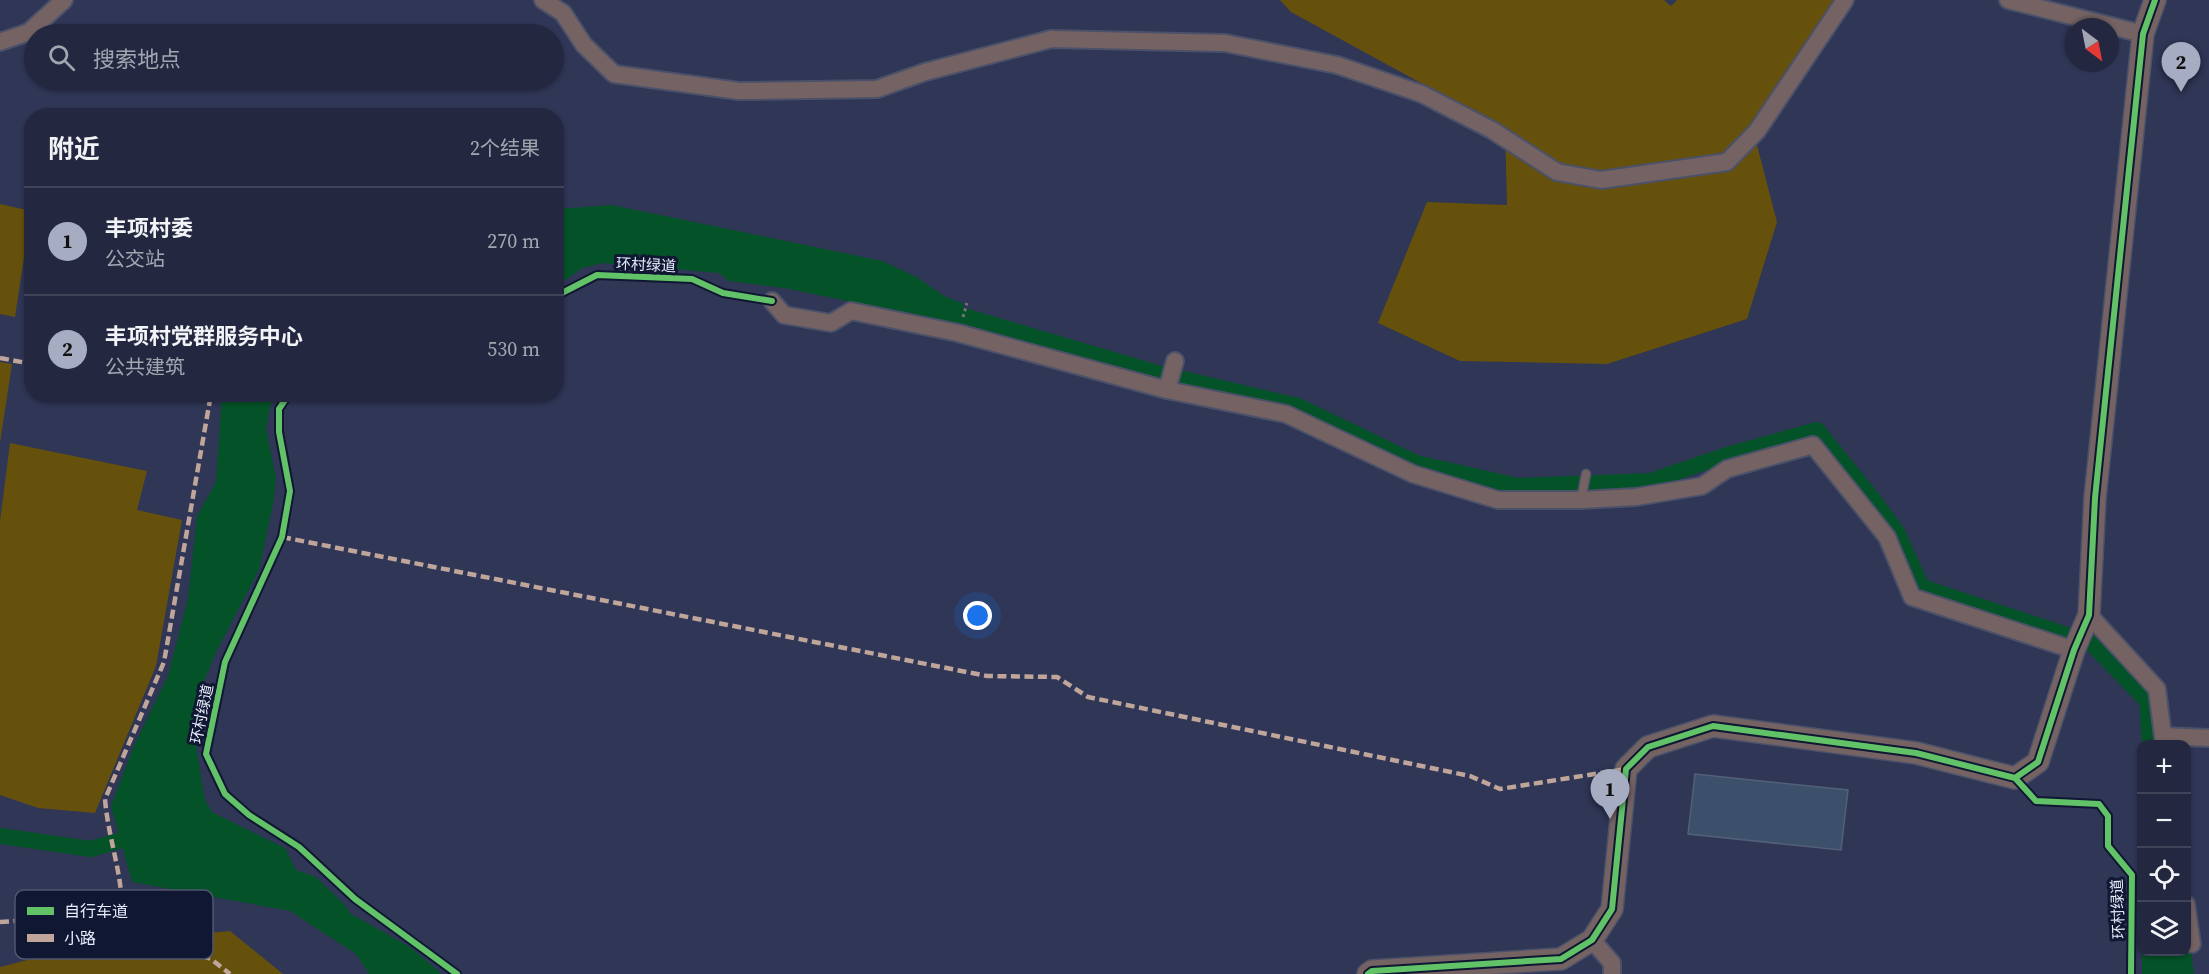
<!DOCTYPE html>
<html lang="zh">
<meta charset="utf-8">
<style>
body{margin:0;font-family:"Source Serif 4","Noto Sans SC",serif;background:#2f344b;color:#f1f3f6}
.controls{position:absolute;right:18px;bottom:18px;display:grid;overflow:hidden;border-radius:12px;box-shadow:0 2px 4px #0004}
.controls button{width:54px;height:54px;display:grid;place-items:center;padding:0;border:0;border-bottom:2px solid #404459;background:#232840;color:#f1f3f6;font:30px sans-serif}
.compass{position:absolute;left:2065px;top:18px;width:54px;height:54px;border-radius:50%;background:#232840;box-shadow:0 2px 4px #0004;rotate:148deg}
.you{position:absolute;left:978px;top:616px;width:21px;height:21px;margin:-15px;border:4px solid #fff;border-radius:50%;background:#1a73e8;box-shadow:0 0 0 9px #1a73e833}
.badge{display:grid;place-items:center;width:39px;height:39px;border-radius:50%;background:#a6acc1;color:#111;font-size:20px;font-weight:700}
.pin{position:absolute;translate:-50% -50px;filter:drop-shadow(0 2px 3px #0008)}
.pin::after{content:'';position:absolute;top:32px;width:21px;height:18px;background:inherit;clip-path:polygon(0 0,100% 0,50% 100%)}
.list{margin:0;padding:0;list-style:none}
h2{display:flex;justify-content:space-between;align-items:center;height:78px;margin:0;padding:0 24px;font-size:26px}
h2 small{font-size:20px;font-weight:400;color:#a3a6b1}
.list li{display:grid;grid-template-columns:39px 1fr auto;gap:18px;align-items:center;box-sizing:border-box;height:108px;padding:0 24px;border-top:2px solid #404459}
.list b{display:block;font-size:22px;white-space:nowrap}
.list p{margin:0;font-size:20px;white-space:nowrap;color:#a3a6b1}
.list em{font-size:20px;font-style:normal;color:#a3a6b1}
.icon{flex:none;width:33px;height:33px;fill:none;stroke:currentColor;stroke-width:2;stroke-linecap:round;stroke-linejoin:round}
.map{position:relative;flex:none;width:2209px;height:974px;overflow:hidden}
.search{position:absolute;background:#232840;box-shadow:0 2px 4px #0004;left:24px;top:24px;width:540px;height:66px;display:flex;align-items:center;gap:15px;box-sizing:border-box;padding:0 21px;border-radius:33px;color:#a3a6b1;font-size:22px}
.panel{position:absolute;background:#232840;box-shadow:0 2px 4px #0004;left:24px;top:108px;width:540px;height:294px;border-radius:24px}
.map>svg:first-child{display:block}
.green{fill:#65510c}
.water{fill:#045328}
.lines{fill:none;stroke-linecap:round;stroke-linejoin:round}
.canal{stroke:#045328;stroke-width:16}
.building{fill:#3c4f6b;stroke:#526079;stroke-width:1.5}
.service-casing{stroke:#4c516a;stroke-width:11}
.minor-casing{stroke:#4c516a;stroke-width:20}
.tertiary-casing{stroke:#4c516a;stroke-width:24}
.path{stroke:#796f76;stroke-width:3;stroke-dasharray:3 3;stroke-linecap:butt}
.service{stroke:#756364;stroke-width:8}
.minor{stroke:#756364;stroke-width:16}
.tertiary{stroke:#756364;stroke-width:21}
.quiet{stroke:#c0a59a;stroke-width:4.5;stroke-dasharray:9 4.5;stroke-linecap:butt}
.cycleway-casing{stroke:#101732;stroke-width:10}
.cycleway{stroke:#61c268;stroke-width:6}
.labels{text-anchor:middle;stroke-width:6;stroke-linejoin:round;paint-order:stroke}
.street-label{font-size:15px;fill:#e6ebfa;stroke:#101732}
.key{fill:#101732;stroke:#50576e;stroke-width:1.5}
.key-label{font-size:16px;fill:#e6ebfa}
</style>
<div class="map">
<svg width="2209" height="974" viewBox="0 0 2209 974">
<rect width="100%" height="100%" fill="#2f3656"/>
<path class="green" d="M 1280,0 L 1664,0 L 1671,6 L 1677,0 L 1834,0 L 1835,1 L 1753,130 L 1777,222 L 1747,319 L 1607,364 L 1460,361 L 1378,323 L 1427,202 L 1507,205 L 1505,129 L 1291,12 Z
M 0,204 L 31,211 L 15,317 L 0,314 Z
M 0,362 L 12,364 L 0,443 Z
M 10,443 L 147,471 L 137,510 L 182,520 L 156,666 L 95,813 L 38,808 L 0,795 L 0,521 Z
M 230,931 L 283,974 L 0,974 L 0,967 L 93,943 Z"/>
<path class="water" d="M 612,205 L 882,261 L 915,276 L 944,296 L 964,304 L 956,328 L 897,311 L 784,288 L 729,281 L 719,273 L 603,263 L 582,268 L 560,284 L 557,284 L 557,209 Z
M 222,395 L 278,395 L 270,406 L 266,429 L 276,478 L 274,499 L 259,570 L 216,652 L 201,689 L 194,734 L 205,800 L 212,812 L 285,848 L 296,870 L 316,877 L 345,905 L 351,914 L 410,947 L 442,974 L 369,974 L 356,954 L 290,911 L 132,882 L 111,806 L 134,746 L 168,676 L 188,599 L 197,516 L 216,482 Z
M 2187,923 L 2194,974 L 2142,974 L 2142,952 L 2186,952 Z"/>
<g class="lines">
<path class="canal" d="M 940,309 L 1154,372 L 1298,406 L 1416,463 L 1518,486 L 1650,481 L 1727,455 L 1817,430 L 1872,498 L 1897,532 L 1922,587 L 2091,643 L 2147,701 L 2150,744
M 0,836 L 91,849 L 142,834"/>
</g>
<path class="building" d="M 1695,774 L 1848,790 L 1841,850 L 1688,834 Z"/>
<g class="lines">
<defs>
<path id="service" d="M 1581,500 L 1586,474"/>
<path id="minor" d="M 543,0 L 563,13 L 584,45 L 614,74 L 739,91 L 877,89 L 925,72 L 1051,39 L 1225,43 L 1337,65 L 1422,94 L 1492,130 L 1557,172 L 1601,180 L 1727,162 L 1757,131 L 1845,0
M 2008,0 L 2143,34
M 0,42 L 29,32 L 64,0
M 772,301 L 784,315 L 831,323 L 851,311 L 958,333 L 1167,390 L 1286,414 L 1413,474 L 1498,500 L 1581,500 L 1636,497 L 1702,486 L 1727,469 L 1813,445 L 1887,537 L 1912,597 L 2074,650
M 1167,390 L 1175,361
M 2089,615 L 2157,689 L 2164,744
M 2163,736 L 2209,738
M 2186,904 L 2192,944
M 1592,940 L 1612,963 L 1612,974"/>
<path id="tertiary" d="M 1368,974 L 1372,971 L 1561,959 L 1592,940 L 1612,909 L 1626,769 L 1648,747 L 1713,726 L 1916,753 L 2015,778 L 2038,762 L 2074,650 L 2089,615 L 2095,498 L 2143,34 L 2155,0"/>
</defs>
<use href="#service" class="service-casing"/>
<use href="#minor" class="minor-casing"/>
<use href="#tertiary" class="tertiary-casing"/>
<path class="path" d="M 963,317 L 967,303"/>
<use href="#service" class="service"/>
<use href="#minor" class="minor"/>
<use href="#tertiary" class="tertiary"/>
<path class="quiet" d="M 0,358 L 32,364
M 282,537 L 987,676 L 1057,677 L 1088,697 L 1470,776 L 1500,789 L 1626,769
M 122,914 L 129,930 L 211,959 L 230,974
M 0,922 L 122,914 C 123,875 108,838 105,799 L 164,662 L 211,394"/>
<defs>
<path id="cycleway" d="M 556,296 L 597,275 L 692,279 L 723,293 L 772,301
M 289,394 L 279,409 L 279,432 L 290,491 L 282,537 L 225,662 L 206,754 L 225,794 L 249,815 L 299,847 L 355,899 L 457,974
M 2015,778 L 2036,801 L 2099,804 L 2108,816 L 2108,846 L 2132,875 L 2131,974
M 1368,974 L 1372,971 L 1561,959 L 1592,940 L 1612,909 L 1626,769 L 1648,747 L 1713,726 L 1916,753 L 2015,778 L 2038,762 L 2074,650 L 2089,615 L 2095,498 L 2143,34 L 2155,0"/>
</defs>
<use href="#cycleway" class="cycleway-casing"/>
<use href="#cycleway" class="cycleway"/>
</g>
<g class="labels">
<g class="street-label">
<text transform="translate(646 265) rotate(3)" y="5">环村绿道</text>
<text transform="translate(202 714) rotate(-78)" y="5">环村绿道</text>
<text transform="translate(2118 909) rotate(-92)" y="5">环村绿道</text>
</g>
</g>
<rect x="15" y="890" width="198" height="69" rx="9" class="key"/>
<rect x="27" y="907" width="27" height="8" fill="#61c268"/>
<rect x="27" y="934" width="27" height="8" fill="#c0a59a"/>
<g class="key-label">
<text x="64" y="917">自行车道</text>
<text x="64" y="944">小路</text>
</g>
</svg>
<div class="controls">
<button>+</button>
<button>−</button>
<button><svg class="icon" aria-label="locate" viewBox="0 0 24 24"><circle cx="12" cy="12" r="6"/><path d="M12 2v4M12 18v4M2 12h4M18 12h4"/></svg></button>
<button><svg class="icon" aria-label="layers" viewBox="0 0 24 24"><path d="M12 4l9 5-9 5-9-5zM3 14l9 5 9-5"/></svg></button>
</div>
<svg class="compass" viewBox="-18 -18 36 36"><path d="M0-13l5 13h-10z" fill="#e53935"/><path d="M0 13l5-13h-10z" fill="#a3a6b1"/></svg>
<div class="you"></div>
<div class="pin badge" style="left:1610px;top:819px">1</div>
<div class="pin badge" style="left:2181px;top:92px">2</div>
<div class="search"><svg class="icon" aria-label="search" viewBox="0 0 24 24"><circle cx="10" cy="10" r="6"/><path d="M15 15l6 6"/></svg>搜索地点</div>
<section class="panel">
<h2>附近<small>2个结果</small></h2>
<ul class="list">
<li><span class="badge">1</span><div><b>丰项村委</b><p>公交站</p></div><em>270 m</em></li>
<li><span class="badge">2</span><div><b>丰项村党群服务中心</b><p>公共建筑</p></div><em>530 m</em></li>
</ul>
</section>
</div>
